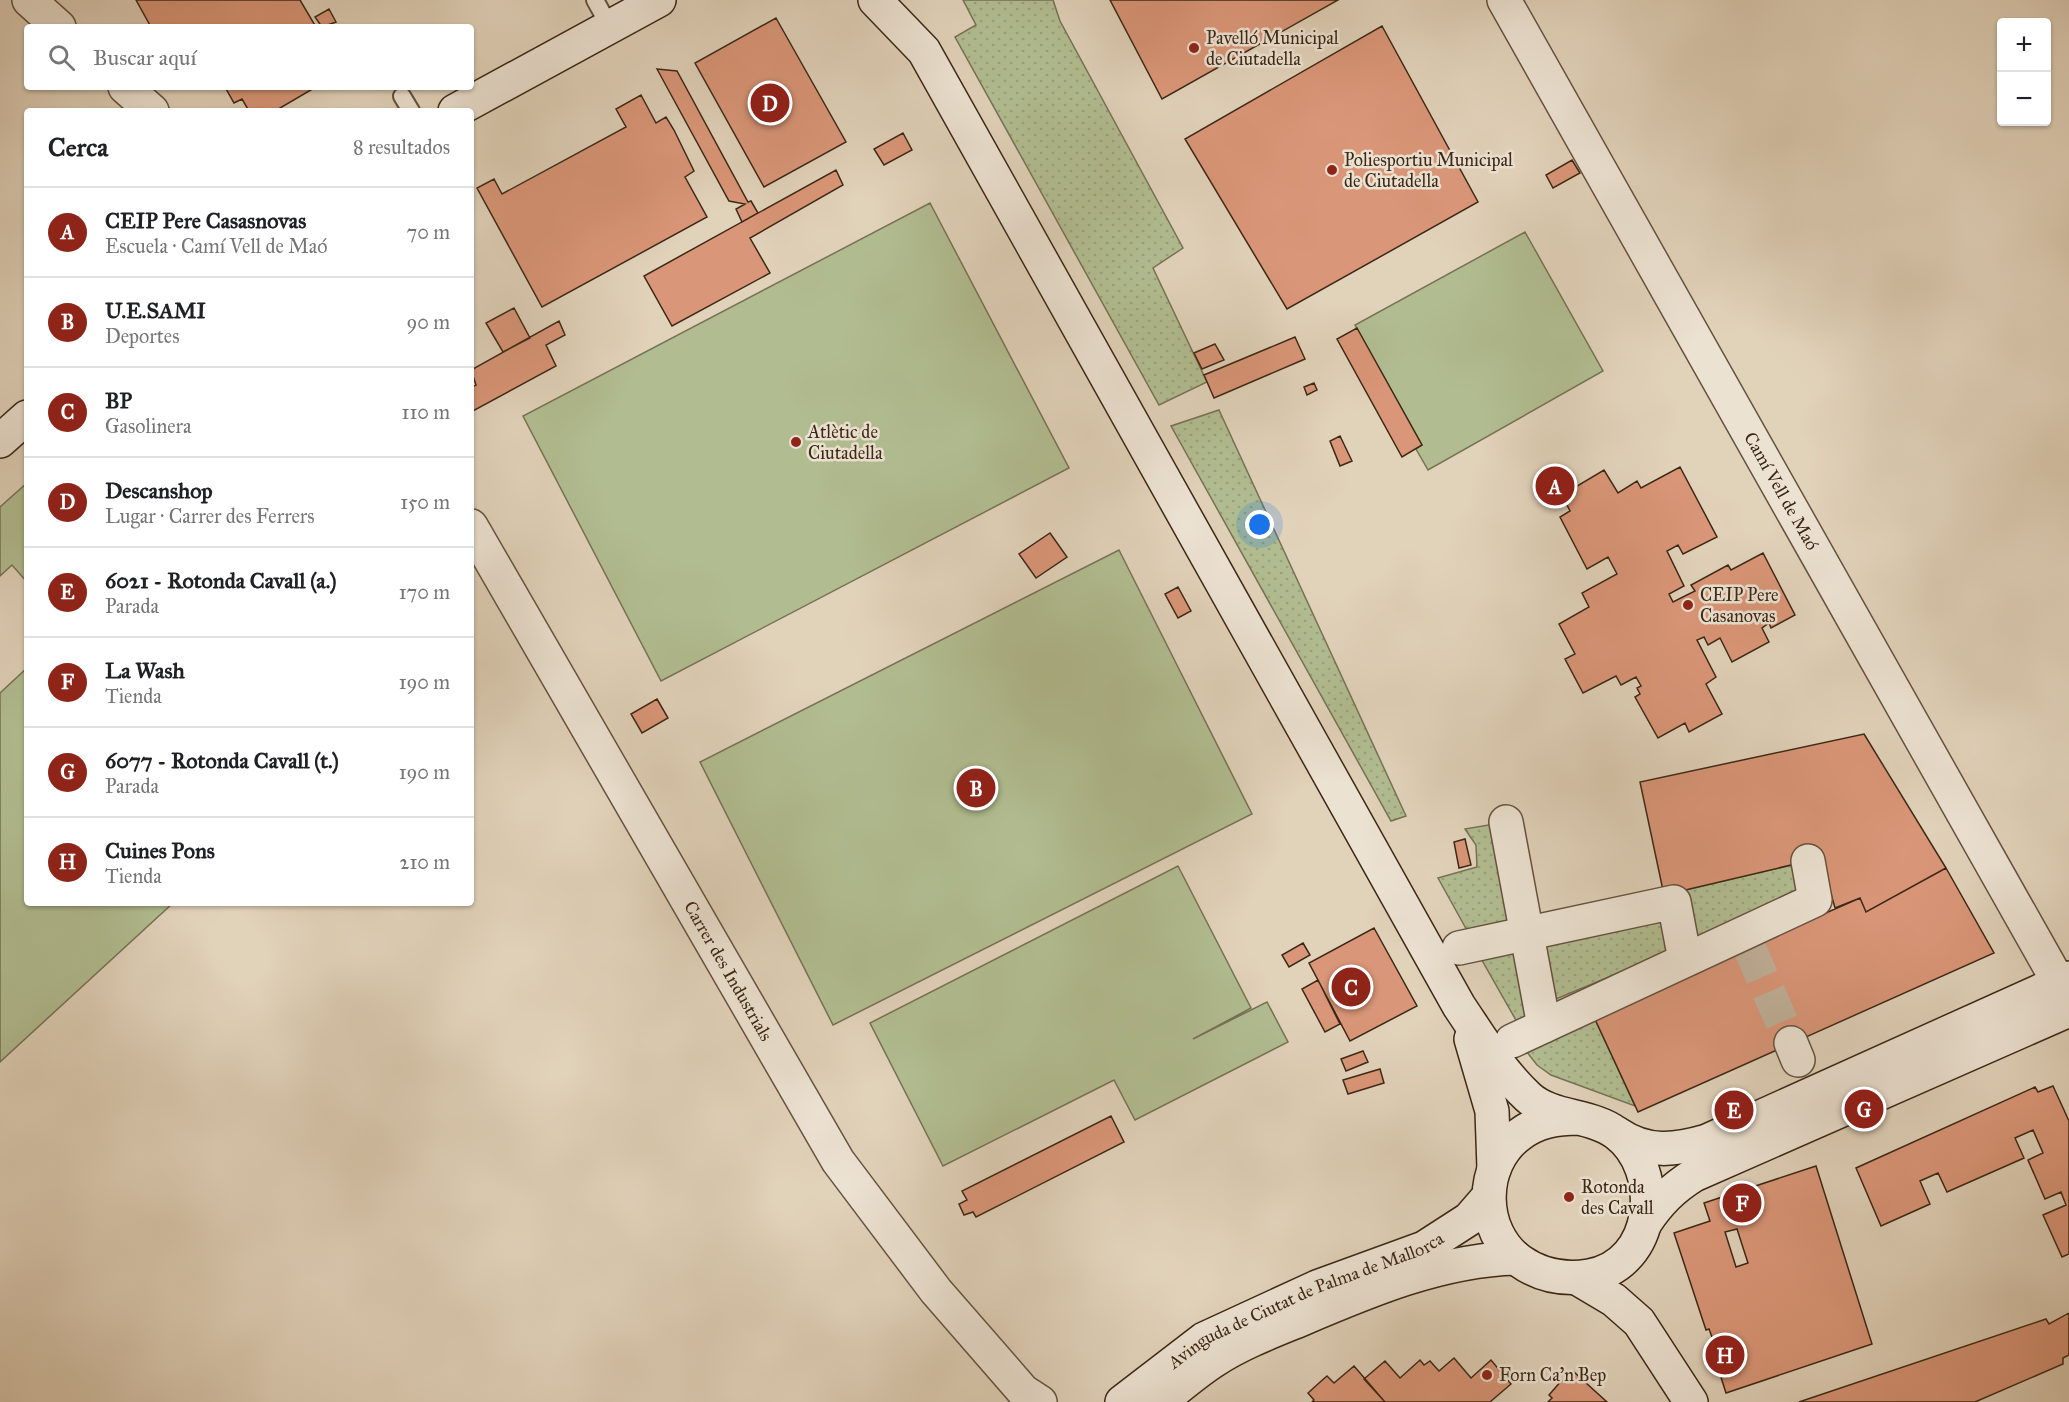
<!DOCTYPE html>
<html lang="es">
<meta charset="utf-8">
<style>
body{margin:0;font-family:"IM FELL Great Primer",serif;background:#f6f6f6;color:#202124}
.controls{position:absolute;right:18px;top:18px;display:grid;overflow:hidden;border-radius:6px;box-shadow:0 2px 4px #0004}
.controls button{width:54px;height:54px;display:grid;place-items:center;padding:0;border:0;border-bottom:2px solid #e0e0e0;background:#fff;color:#202124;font:30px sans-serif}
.you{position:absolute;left:1260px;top:525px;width:21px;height:21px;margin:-15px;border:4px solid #fff;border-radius:50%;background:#1a73e8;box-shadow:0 0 0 9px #1a73e833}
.badge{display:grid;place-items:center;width:39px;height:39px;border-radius:50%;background:#8f2418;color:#fff;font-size:20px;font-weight:700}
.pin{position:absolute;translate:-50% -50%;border:3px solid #fff;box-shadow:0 2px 6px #0006}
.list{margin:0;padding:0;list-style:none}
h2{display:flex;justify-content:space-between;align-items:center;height:78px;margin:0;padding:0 24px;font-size:26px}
h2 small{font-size:20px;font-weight:400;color:#757577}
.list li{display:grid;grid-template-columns:39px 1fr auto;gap:18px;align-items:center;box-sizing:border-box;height:90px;padding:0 24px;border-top:2px solid #e0e0e0}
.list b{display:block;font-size:22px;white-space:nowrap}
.list p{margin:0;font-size:20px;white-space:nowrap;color:#757577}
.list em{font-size:20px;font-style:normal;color:#757577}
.icon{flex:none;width:33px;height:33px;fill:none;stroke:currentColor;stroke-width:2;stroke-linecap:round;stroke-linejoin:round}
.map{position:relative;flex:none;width:2069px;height:1402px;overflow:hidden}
.search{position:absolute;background:#fff;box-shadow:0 2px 4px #0004;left:24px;top:24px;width:450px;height:66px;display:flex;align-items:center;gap:15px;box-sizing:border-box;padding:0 21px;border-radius:6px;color:#757577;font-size:22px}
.panel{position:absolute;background:#fff;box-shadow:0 2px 4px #0004;left:24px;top:108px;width:450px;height:798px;border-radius:6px}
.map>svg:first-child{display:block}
.park{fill:url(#park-dots);stroke:#767254;stroke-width:1.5}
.pitch{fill:#b1bd91;stroke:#767254;stroke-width:1.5}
.building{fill:#da9678;stroke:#3c2816;stroke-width:1.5;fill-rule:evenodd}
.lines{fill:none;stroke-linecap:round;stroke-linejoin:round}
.street-tunnel{stroke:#c0b099;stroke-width:33;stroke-dasharray:33 16;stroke-linecap:butt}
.lane-casing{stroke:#65523f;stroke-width:20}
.street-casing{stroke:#65523f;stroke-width:36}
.secondary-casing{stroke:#3c2816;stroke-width:36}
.lane{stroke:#ece2d2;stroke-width:16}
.street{stroke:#ece2d2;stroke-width:33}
.secondary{stroke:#ece2d2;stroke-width:33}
.poi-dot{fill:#8f2418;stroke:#ece2d2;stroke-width:2}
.labels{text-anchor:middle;stroke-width:5;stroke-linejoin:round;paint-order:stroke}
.poi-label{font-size:18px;fill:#3c2816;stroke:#ece2d2;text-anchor:start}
.street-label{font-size:18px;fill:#3c2816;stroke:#ece2d2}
</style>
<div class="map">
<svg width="2069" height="1402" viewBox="0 0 2069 1402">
<defs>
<pattern id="park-dots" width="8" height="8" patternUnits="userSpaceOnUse" patternTransform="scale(1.5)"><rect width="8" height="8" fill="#b1bd91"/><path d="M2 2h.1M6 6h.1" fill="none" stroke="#99a27c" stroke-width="1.8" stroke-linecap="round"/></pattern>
</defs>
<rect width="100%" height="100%" fill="#e1d2ba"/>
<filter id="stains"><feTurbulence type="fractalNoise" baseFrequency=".00333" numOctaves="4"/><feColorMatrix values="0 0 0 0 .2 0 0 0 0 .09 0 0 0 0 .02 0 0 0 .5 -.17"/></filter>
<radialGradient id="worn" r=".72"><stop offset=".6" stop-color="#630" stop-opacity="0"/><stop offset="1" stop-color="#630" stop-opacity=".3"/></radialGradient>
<path class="park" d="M 963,0 L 1053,0 L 1060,21 L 1183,248 L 1153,268 L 1207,382 L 1159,405 L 955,37 L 976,25 Z
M 1219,410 L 1406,816 L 1391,821 L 1171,426 Z
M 1494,824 L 1514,924 L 1469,934 L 1438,878 L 1477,867 L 1476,845 L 1465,829 Z
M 1796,864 L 1802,896 L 1695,946 L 1685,890 Z
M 1666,917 L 1674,950 L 1556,999 L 1542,942 Z
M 1520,948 L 1535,1014 L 1517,1022 L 1479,955 Z
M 1594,1017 L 1635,1106 L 1551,1075 L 1537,1065 L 1523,1047 Z"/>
<path class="pitch" d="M 930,203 L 1069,468 L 661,681 L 523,416 Z
M 1525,232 L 1603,371 L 1428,470 L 1416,449 L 1422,445 L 1355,325 Z
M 27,483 L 27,582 L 12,565 L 0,576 L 0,507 Z
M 1119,550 L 1252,814 L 833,1025 L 700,762 Z
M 27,668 L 27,903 L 173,903 L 0,1062 L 0,693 Z
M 1178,866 L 1251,1008 L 1193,1039 L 1267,1002 L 1288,1042 L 1135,1120 L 1114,1080 L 943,1166 L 870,1023 Z"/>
<path class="building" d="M 136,0 L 300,0 L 316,27 L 151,27 Z
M 1110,0 L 1338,0 L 1162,99 Z
M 329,9 L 336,22 L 322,27 L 315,17 Z
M 776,18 L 846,142 L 764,187 L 695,63 Z
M 1382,26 L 1478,202 L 1287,309 L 1185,139 Z
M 657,69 L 677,71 L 748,202 L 751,201 L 758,213 L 742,222 L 736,209 L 745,204 L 729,201 Z
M 225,87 L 316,87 L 275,111 L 249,111 L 242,99 L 234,103 Z
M 641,95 L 656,123 L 666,117 L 674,130 L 694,171 L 685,177 L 707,217 L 542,307 L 477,188 L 494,179 L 502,194 L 626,127 L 616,109 Z
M 903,133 L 912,150 L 884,165 L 874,149 Z
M 1572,160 L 1580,173 L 1553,188 L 1546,175 Z
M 836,170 L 843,185 L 750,238 L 770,273 L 672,326 L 644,276 Z
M 514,308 L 530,338 L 503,352 L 486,323 Z
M 559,321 L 565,335 L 546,345 L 556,366 L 471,412 L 471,387 L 476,385 L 471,370 Z
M 1357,328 L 1422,445 L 1402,457 L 1337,339 Z
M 1295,337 L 1305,359 L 1214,398 L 1204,375 Z
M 1215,344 L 1224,360 L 1202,369 L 1194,353 Z
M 1314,383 L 1317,390 L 1307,395 L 1304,387 Z
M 1340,436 L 1352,461 L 1340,466 L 1330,441 Z
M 1680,467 L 1717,537 L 1683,554 L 1678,545 L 1667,551 L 1684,586 L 1669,594 L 1673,602 L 1695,591 L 1691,585 L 1728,565 L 1731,570 L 1763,553 L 1795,615 L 1771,628 L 1769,623 L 1762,628 L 1769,642 L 1732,662 L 1720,638 L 1708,645 L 1704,637 L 1697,640 L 1716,677 L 1706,684 L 1722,714 L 1689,732 L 1685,723 L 1658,738 L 1635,697 L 1640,694 L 1637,688 L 1641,686 L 1636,677 L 1621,685 L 1616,676 L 1583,693 L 1565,659 L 1575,654 L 1559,624 L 1589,607 L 1582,593 L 1617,574 L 1608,557 L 1587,569 L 1560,517 L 1570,511 L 1562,495 L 1604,470 L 1618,493 L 1637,481 L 1641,488 Z
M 1050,533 L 1067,557 L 1036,578 L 1019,554 Z
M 1178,587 L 1191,611 L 1178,618 L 1165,594 Z
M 657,699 L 668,718 L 642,733 L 631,714 Z
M 1864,734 L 1946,868 L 1866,912 L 1860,898 L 1835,908 L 1821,858 L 1664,895 L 1640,782 Z
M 1465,839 L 1471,865 L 1459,868 L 1454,842 Z
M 1946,868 L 1994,953 L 1638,1112 L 1593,1015 L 1860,898 L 1866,912 Z
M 1374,928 L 1417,1006 L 1350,1041 L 1309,963 Z
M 1303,943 L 1310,955 L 1289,967 L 1282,955 Z
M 1318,980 L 1340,1024 L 1325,1032 L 1302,989 Z
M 1363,1051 L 1368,1062 L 1346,1071 L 1341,1059 Z
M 1380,1069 L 1384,1083 L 1348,1094 L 1343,1080 Z
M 2053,1086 L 2069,1121 L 2069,1254 L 2062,1257 L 2043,1215 L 2066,1205 L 2061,1192 L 2045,1199 L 2028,1160 L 2043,1153 L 2033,1130 L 2015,1138 L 2024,1158 L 1947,1192 L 1938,1173 L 1920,1181 L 1930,1204 L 1881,1226 L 1856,1168 L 2035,1087 L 2038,1092 Z
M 1111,1116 L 1124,1142 L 976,1217 L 973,1212 L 964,1215 L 959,1204 L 967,1200 L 962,1191 Z
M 1816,1166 L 1872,1344 L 1726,1393 L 1711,1346 L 1715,1345 L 1709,1329 L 1706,1330 L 1674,1233 L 1710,1221 L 1704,1203 ZM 1737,1229 L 1748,1263 L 1736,1267 L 1725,1232 Z
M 2069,1313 L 2069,1355 L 2063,1358 L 2063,1364 L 1975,1402 L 1799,1402 L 2046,1319 L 2049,1324 Z
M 1454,1358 L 1471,1378 L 1491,1360 L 1511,1384 L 1490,1402 L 1385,1402 L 1364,1379 L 1385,1361 L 1400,1378 L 1420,1360 L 1424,1365 L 1430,1361 L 1439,1371 Z
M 1354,1366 L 1385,1402 L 1312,1402 L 1314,1400 L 1308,1393 L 1319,1383 L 1327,1376 L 1334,1383 Z
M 1574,1372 L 1607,1402 L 1548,1402 L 1552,1398 L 1549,1395 L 1562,1380 L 1565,1383 Z"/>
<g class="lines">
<path class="street-tunnel" d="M 1749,947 L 1791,1043"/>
<defs>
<path id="lane" d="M 595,0 L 610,27
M 402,96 L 411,111"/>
<g id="street">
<path d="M 29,0 L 59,27"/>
<path id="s1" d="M 1504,0 L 2059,983"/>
<path d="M 125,87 L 152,111"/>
<path id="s2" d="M 471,526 L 838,1161 L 936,1291 L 1023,1391 L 1040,1402"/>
<path d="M 1506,822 L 1544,1026"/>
<path d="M 1459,948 L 1674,902 L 1685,960"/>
<path d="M 1512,1041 L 1815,900 L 1808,861"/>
<path d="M 1791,1043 L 1798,1060"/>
</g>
<g id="secondary">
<path d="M 875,0 L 924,51 L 1459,1006 C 1480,1037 1500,1071 1528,1097 C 1552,1119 1590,1114 1616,1133 C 1665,1169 1657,1265 1589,1276 C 1564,1280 1541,1276 1520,1261 C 1479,1231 1479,1165 1519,1135 C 1537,1121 1557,1118 1579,1118"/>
<path d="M 455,111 L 659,0"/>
<path d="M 0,441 L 27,417"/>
<path d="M 1471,1039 L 1492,1111 L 1494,1169"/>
<path d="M 1618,1134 C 1647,1154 1676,1150 1707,1141 L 2069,978"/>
<path d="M 1645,1223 C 1659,1202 1673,1188 1694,1175 L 2069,1010"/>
<path d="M 1577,1278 L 1614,1300 L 1639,1322 L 1691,1402"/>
<path id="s3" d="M 1122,1402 L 1204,1339 L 1317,1287 L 1424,1248 L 1469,1219 L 1488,1197"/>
<path d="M 1160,1402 C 1178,1388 1196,1372 1215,1360 C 1241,1343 1273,1331 1302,1319 C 1370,1290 1441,1260 1516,1258"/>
</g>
</defs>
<use href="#lane" class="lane-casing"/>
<use href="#street" class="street-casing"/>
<use href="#secondary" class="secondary-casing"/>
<use href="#lane" class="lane"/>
<use href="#street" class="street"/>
<use href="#secondary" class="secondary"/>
</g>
<g class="poi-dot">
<circle cx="1194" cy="48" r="6"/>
<circle cx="1332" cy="170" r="6"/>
<circle cx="796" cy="442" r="6"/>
<circle cx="1688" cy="605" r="6"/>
<circle cx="1569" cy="1197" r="6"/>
<circle cx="1487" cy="1375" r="6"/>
</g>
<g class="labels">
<g class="poi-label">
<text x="1206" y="44">Pavelló Municipal<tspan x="1206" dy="21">de Ciutadella</tspan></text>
<text x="1344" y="166">Poliesportiu Municipal<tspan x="1344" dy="21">de Ciutadella</tspan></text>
<text x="808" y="438">Atlètic de<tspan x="808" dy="21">Ciutadella</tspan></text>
<text x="1700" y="601">CEIP Pere<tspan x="1700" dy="21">Casanovas</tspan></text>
<text x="1581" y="1193">Rotonda<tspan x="1581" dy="21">des Cavall</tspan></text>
<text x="1499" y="1381">Forn Ca'n Bep</text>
</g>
<g class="street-label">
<text dy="6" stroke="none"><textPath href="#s1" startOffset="564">Camí Vell de Maó</textPath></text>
<text dy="6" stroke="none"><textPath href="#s2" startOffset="514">Carrer des Industrials</textPath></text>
<text dy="6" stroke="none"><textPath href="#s3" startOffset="212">Avinguda de Ciutat de Palma de Mallorca</textPath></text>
</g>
</g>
<rect width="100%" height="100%" filter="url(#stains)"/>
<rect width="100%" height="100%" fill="url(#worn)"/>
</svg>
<div class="controls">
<button>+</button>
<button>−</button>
</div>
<div class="you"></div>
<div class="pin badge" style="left:1555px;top:486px">A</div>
<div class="pin badge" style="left:976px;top:788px">B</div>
<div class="pin badge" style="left:1351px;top:987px">C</div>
<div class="pin badge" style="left:770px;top:103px">D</div>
<div class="pin badge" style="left:1734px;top:1110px">E</div>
<div class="pin badge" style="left:1742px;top:1203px">F</div>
<div class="pin badge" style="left:1864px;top:1109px">G</div>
<div class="pin badge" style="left:1725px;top:1355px">H</div>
<div class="search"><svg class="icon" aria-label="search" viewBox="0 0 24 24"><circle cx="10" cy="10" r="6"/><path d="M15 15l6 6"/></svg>Buscar aquí</div>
<section class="panel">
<h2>Cerca<small>8 resultados</small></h2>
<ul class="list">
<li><span class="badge">A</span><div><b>CEIP Pere Casasnovas</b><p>Escuela · Camí Vell de Maó</p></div><em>70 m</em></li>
<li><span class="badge">B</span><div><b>U.E.SAMI</b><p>Deportes</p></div><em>90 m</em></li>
<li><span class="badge">C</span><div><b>BP</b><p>Gasolinera</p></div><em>110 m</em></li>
<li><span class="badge">D</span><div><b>Descanshop</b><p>Lugar · Carrer des Ferrers</p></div><em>150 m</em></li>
<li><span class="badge">E</span><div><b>6021 - Rotonda Cavall (a.)</b><p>Parada</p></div><em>170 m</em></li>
<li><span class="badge">F</span><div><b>La Wash</b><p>Tienda</p></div><em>190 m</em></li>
<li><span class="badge">G</span><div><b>6077 - Rotonda Cavall (t.)</b><p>Parada</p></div><em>190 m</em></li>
<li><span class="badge">H</span><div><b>Cuines Pons</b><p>Tienda</p></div><em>210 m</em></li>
</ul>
</section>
</div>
